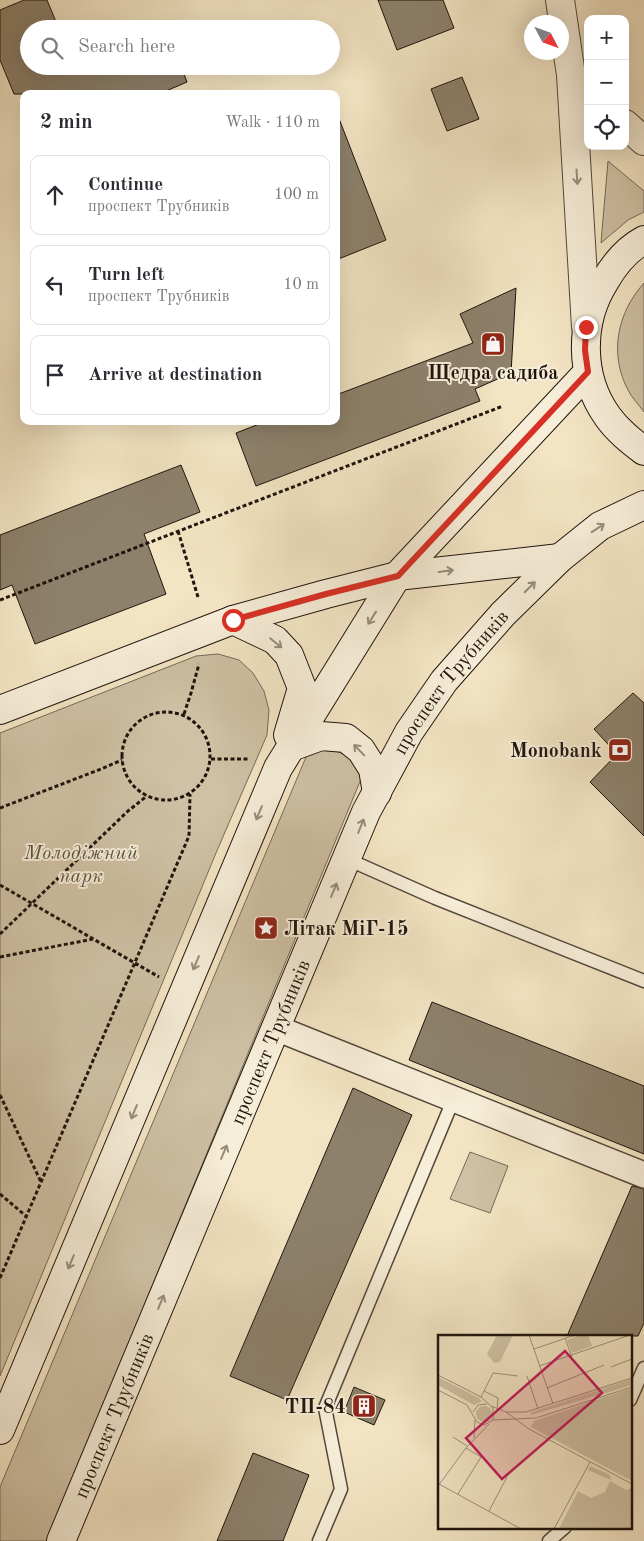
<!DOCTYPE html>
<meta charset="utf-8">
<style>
body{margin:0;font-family:"Old Standard TT",serif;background:#f7f7f7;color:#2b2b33}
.controls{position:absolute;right:15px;top:15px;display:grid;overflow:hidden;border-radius:10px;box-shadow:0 5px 20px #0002}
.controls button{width:45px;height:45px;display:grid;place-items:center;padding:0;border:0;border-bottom:1px solid #e1e1e2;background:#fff;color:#2b2b33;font:25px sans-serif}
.compass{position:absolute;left:524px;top:15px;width:45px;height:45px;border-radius:50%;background:#fff;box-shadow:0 5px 20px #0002;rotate:131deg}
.stop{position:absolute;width:15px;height:15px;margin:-11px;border:4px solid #d93025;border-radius:50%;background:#fff}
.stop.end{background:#d93025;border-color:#fff;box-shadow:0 1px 5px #0008}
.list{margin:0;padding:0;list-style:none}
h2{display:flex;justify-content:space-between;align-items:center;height:65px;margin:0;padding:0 20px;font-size:21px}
h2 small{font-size:16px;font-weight:400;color:#7c7c81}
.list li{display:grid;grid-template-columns:32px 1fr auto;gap:15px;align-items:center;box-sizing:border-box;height:80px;margin:0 10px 10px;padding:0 10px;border:1px solid #e1e1e2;border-radius:10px}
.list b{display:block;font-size:19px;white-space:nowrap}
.list p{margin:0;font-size:16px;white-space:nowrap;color:#7c7c81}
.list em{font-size:16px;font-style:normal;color:#7c7c81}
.icon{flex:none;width:28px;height:28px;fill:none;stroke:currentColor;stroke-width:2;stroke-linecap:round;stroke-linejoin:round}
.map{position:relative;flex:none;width:644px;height:1541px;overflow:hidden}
.search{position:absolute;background:#fff;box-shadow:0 5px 20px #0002;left:20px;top:20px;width:320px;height:55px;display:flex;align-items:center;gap:12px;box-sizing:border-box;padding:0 18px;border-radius:28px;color:#7c7c81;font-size:19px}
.panel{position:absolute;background:#fff;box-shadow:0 5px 20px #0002;left:20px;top:90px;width:320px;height:335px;border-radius:10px}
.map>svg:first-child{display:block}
.green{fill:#cfc1a5;stroke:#776a59}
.building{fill:#8d816c;stroke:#1f140d}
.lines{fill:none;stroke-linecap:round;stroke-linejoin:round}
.service-casing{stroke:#54483b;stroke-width:15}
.minor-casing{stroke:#54483b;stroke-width:28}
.tertiary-casing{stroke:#54483b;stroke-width:30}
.secondary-casing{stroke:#1f140d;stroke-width:30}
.path{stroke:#1f140d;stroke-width:3;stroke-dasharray:4 2.5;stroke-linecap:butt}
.service{stroke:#f7eed9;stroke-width:12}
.minor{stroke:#f7eed9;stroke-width:25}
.tertiary{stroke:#f7eed9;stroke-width:28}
.secondary{stroke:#f7eed9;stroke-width:28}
.oneway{stroke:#968c7d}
.route{stroke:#d93025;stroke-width:6}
.labels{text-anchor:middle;stroke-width:4;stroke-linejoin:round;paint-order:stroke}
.poi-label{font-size:20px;font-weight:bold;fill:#1f140d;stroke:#f7eed9;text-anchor:end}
.street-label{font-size:20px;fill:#1f140d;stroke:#f7eed9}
.park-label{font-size:20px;font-style:italic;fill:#5d5142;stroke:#f7eed9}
.inset-road{fill:none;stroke:#9e917b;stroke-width:1}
.view{fill:#c2185b;fill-opacity:0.15;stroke:#c2185b;stroke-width:2.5}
.inset-edge{fill:none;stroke:#1f140d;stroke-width:2.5}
</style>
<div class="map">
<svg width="644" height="1541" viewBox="0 0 644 1541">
<rect width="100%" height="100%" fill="#f3e5c4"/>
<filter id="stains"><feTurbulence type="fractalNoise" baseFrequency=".004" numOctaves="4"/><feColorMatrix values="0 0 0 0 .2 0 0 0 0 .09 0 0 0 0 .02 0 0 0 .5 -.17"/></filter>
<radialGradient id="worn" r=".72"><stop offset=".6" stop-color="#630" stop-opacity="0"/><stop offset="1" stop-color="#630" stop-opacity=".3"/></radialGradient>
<path class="green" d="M 608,161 L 644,191 L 644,212 L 628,220 L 601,243 Z
M 644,283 L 644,412 C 639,405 632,398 628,390 C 609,354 617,313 644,283 Z
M 218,654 L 239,660 L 253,673 L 264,691 L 269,710 L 267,735 L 216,853 L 0,1376 L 0,733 L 196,656 Z
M 325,749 C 345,752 355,758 361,779 L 47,1541 L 0,1541 L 0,1487 L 306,757 L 315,751 Z
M 470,1152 L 508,1166 L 490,1213 L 450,1199 Z"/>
<path class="building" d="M 24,0 L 47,0 L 59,29 L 29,29 L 29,66 L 181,66 L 187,82 L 159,94 L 14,94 L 0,60 L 0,10 Z
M 378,0 L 443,0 L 454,28 L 397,50 Z
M 462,77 L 479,119 L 447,131 L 431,89 Z
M 336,116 L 338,116 L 386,240 L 336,260 Z
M 516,288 L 511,373 L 475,389 L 480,401 L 256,486 L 236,433 L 267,421 L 336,421 L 336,395 L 473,343 L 460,314 Z
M 181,465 L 200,512 L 144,534 L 166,594 L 35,644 L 12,585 L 0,590 L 0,535 Z
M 633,693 L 644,703 L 644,836 L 590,782 L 617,754 L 594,729 Z
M 432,1002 L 644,1086 L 644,1154 L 409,1060 Z
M 353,1088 L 412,1115 L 287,1400 L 230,1376 Z
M 632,1186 L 644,1189 L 644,1323 L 638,1336 L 567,1336 Z
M 354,1387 L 385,1400 L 374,1425 L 344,1412 Z
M 253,1453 L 309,1475 L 283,1541 L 217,1541 Z"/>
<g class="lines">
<defs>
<path id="service" d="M 347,859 L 435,898 L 644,981
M 630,1400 L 644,1368
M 319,1541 L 341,1489 L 325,1408 L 454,1098
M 549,1541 L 565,1527"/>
<path id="minor" d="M 276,1028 L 644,1175"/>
<path id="tertiary" d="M 560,0 L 571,75 L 586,327
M 625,124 L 644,141"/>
<g id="secondary">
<path d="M 644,240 C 627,249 614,265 605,281 C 579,322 579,377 608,417 C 618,431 631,441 644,451"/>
<path d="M 233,620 L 275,640 L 289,655 L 302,688 L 288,735"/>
<path d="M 0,710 L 233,620 L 326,594 L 397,576 L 560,558"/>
<path d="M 291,747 L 321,736 L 346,738 L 361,750 L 373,769 L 377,793"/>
<path d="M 0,1430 L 278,768 L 397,576 L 588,372"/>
<path id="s1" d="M 61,1541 L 366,812 L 409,732 L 444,681 L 503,614 L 560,558 L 600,526 L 644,505"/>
</g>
</defs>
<use href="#service" class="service-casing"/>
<use href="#minor" class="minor-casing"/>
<use href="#tertiary" class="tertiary-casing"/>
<use href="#secondary" class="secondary-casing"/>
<path class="path" d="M 178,531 L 198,597
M 0,600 L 503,406
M122 756a44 44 0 1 1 88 0a44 44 0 1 1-88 0Z
M 184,714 L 191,693 L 199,664
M 211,759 L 250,759
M 0,808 L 101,769 L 122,760
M 0,885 L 159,977
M 0,934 L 128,811 L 147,796
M 0,957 L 93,939
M 0,1095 L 41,1182
M 0,1194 L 26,1216
M 0,1278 L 189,836 L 190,794"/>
<use href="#service" class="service"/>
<use href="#minor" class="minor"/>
<use href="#tertiary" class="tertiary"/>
<use href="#secondary" class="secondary"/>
</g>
<defs><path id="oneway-shaft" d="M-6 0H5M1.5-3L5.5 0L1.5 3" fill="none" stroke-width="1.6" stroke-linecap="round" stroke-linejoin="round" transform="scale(1.25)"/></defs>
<g class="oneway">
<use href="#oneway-shaft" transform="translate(577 177) rotate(86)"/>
<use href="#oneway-shaft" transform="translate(598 528) rotate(-33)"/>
<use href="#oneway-shaft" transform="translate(446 571) rotate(-7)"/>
<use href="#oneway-shaft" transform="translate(530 587) rotate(-45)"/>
<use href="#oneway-shaft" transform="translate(372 618) rotate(122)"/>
<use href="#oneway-shaft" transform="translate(276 643) rotate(39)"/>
<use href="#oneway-shaft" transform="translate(359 750) rotate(-134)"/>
<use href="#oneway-shaft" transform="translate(259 813) rotate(113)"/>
<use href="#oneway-shaft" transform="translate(361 826) rotate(-68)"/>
<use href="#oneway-shaft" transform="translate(334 890) rotate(-67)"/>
<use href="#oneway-shaft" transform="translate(196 963) rotate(113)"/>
<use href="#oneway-shaft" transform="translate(134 1112) rotate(113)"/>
<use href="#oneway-shaft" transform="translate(224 1152) rotate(-67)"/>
<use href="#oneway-shaft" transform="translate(71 1262) rotate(113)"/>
<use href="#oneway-shaft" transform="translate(161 1302) rotate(-67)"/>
</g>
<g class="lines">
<path class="route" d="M 233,620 L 326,594 L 398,576 L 588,372 L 585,350 L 586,327"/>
</g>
<defs>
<symbol id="shop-square" viewBox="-11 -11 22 22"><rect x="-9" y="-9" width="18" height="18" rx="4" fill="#8f2418" stroke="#f7eed9"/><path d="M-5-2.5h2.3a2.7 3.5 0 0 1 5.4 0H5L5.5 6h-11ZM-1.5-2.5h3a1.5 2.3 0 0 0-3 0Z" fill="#fff"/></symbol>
<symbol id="bank-square" viewBox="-11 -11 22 22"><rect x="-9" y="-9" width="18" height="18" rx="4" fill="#8f2418" stroke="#f7eed9"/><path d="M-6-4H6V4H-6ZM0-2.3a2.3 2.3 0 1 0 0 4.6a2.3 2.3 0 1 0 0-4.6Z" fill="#fff"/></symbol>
<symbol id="sight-square" viewBox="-11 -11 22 22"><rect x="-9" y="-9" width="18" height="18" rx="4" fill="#8f2418" stroke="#f7eed9"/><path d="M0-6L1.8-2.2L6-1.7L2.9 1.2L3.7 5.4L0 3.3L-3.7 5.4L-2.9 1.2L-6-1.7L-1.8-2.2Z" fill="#fff"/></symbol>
<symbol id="building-square" viewBox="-11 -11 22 22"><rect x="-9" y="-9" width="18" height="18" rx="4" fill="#8f2418" stroke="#f7eed9"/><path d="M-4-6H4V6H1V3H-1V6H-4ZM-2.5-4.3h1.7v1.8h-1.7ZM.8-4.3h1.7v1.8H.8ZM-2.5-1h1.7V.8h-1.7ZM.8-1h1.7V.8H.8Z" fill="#fff"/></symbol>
</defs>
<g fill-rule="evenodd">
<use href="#shop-square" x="479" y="330" width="28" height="28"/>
<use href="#bank-square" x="606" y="736" width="28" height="28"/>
<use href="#sight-square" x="252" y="914" width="28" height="28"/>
<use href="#building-square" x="350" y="1392" width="28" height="28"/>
</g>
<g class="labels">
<g class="poi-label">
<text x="493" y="379" text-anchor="middle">Щедра садиба</text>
<text x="602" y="757">Monobank</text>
<text x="284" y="935" text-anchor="start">Літак МіГ-15</text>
<text x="346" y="1413">ТП-84</text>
</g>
<g class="street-label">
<text dy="7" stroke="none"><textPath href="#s1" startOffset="946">проспект Трубників</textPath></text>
<text dy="7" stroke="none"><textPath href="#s1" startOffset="541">проспект Трубників</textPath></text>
<text dy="7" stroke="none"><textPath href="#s1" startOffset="136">проспект Трубників</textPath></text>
</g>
<g class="park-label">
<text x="81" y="859">Молодіжний<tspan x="81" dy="23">парк</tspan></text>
</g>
</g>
<g transform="translate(438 1335)">
<rect width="194" height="194" fill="#f3e5c4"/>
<path d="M 59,0 L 75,0 L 62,27 L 56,28 L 49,19 ZM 143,0 L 150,0 L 154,11 L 134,18 L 129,5 ZM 0,42 L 41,63 L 44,66 L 36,70 L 0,50 ZM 194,44 L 194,50 L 93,80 L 94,77 ZM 194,53 L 194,146 L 93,92 L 96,86 ZM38 79a8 8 0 1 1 16 0a8 8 0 1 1-16 0ZM 152,131 L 172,140 L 173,145 L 150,135 ZM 172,146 L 188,155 L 194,153 L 194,194 L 121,194 L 140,156 L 153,163 L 167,157 Z" fill="#cfc1a5"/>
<path class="inset-road" d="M 91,0 L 115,69M 127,3 L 134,22M 96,14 L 137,0M 101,31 L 192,0M 173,32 L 194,24M 0,40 L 43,62 L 55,73 L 55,85M 89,41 L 100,74M 109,53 L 166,30M 0,55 L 29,70 L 39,87 L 46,90 L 55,85 L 98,83 L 194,52M 46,56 L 60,63 L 59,74M 43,62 L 55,38 L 80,41M 53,71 L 68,77 L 88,77 L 194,43M 35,77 L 40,70 L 49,69M 68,77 L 91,94 L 194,149M 15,102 L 29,111M 36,103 L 37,85M 1,149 L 83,194M 0,151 L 28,113 L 51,89M 20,159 L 43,122 L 28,113M 51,176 L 69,142M 116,194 L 152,127"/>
<path class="view" d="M 127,16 L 164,58 L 64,144 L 28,103 Z"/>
<rect width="194" height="194" class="inset-edge"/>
</g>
<rect width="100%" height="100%" filter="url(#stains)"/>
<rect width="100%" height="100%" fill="url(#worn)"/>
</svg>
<div class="controls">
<button>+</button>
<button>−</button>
<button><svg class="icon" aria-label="locate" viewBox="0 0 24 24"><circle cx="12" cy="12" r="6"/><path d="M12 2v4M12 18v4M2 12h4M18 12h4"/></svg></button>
</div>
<svg class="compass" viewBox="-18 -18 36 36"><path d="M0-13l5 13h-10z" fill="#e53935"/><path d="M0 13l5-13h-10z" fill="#7c7c81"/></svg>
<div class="stop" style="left:233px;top:620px"></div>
<div class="stop end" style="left:586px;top:327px"></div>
<div class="search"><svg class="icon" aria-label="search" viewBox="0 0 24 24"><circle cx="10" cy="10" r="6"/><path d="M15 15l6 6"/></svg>Search here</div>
<section class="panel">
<h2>2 min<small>Walk · 110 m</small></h2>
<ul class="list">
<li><svg class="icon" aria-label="ahead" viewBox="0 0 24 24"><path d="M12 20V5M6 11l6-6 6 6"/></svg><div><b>Continue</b><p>проспект Трубників</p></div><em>100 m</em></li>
<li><svg class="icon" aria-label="left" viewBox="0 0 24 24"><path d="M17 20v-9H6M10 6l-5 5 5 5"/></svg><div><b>Turn left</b><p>проспект Трубників</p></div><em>10 m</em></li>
<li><svg class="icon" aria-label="arrive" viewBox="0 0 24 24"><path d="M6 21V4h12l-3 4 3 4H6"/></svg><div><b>Arrive at destination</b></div></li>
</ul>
</section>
</div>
